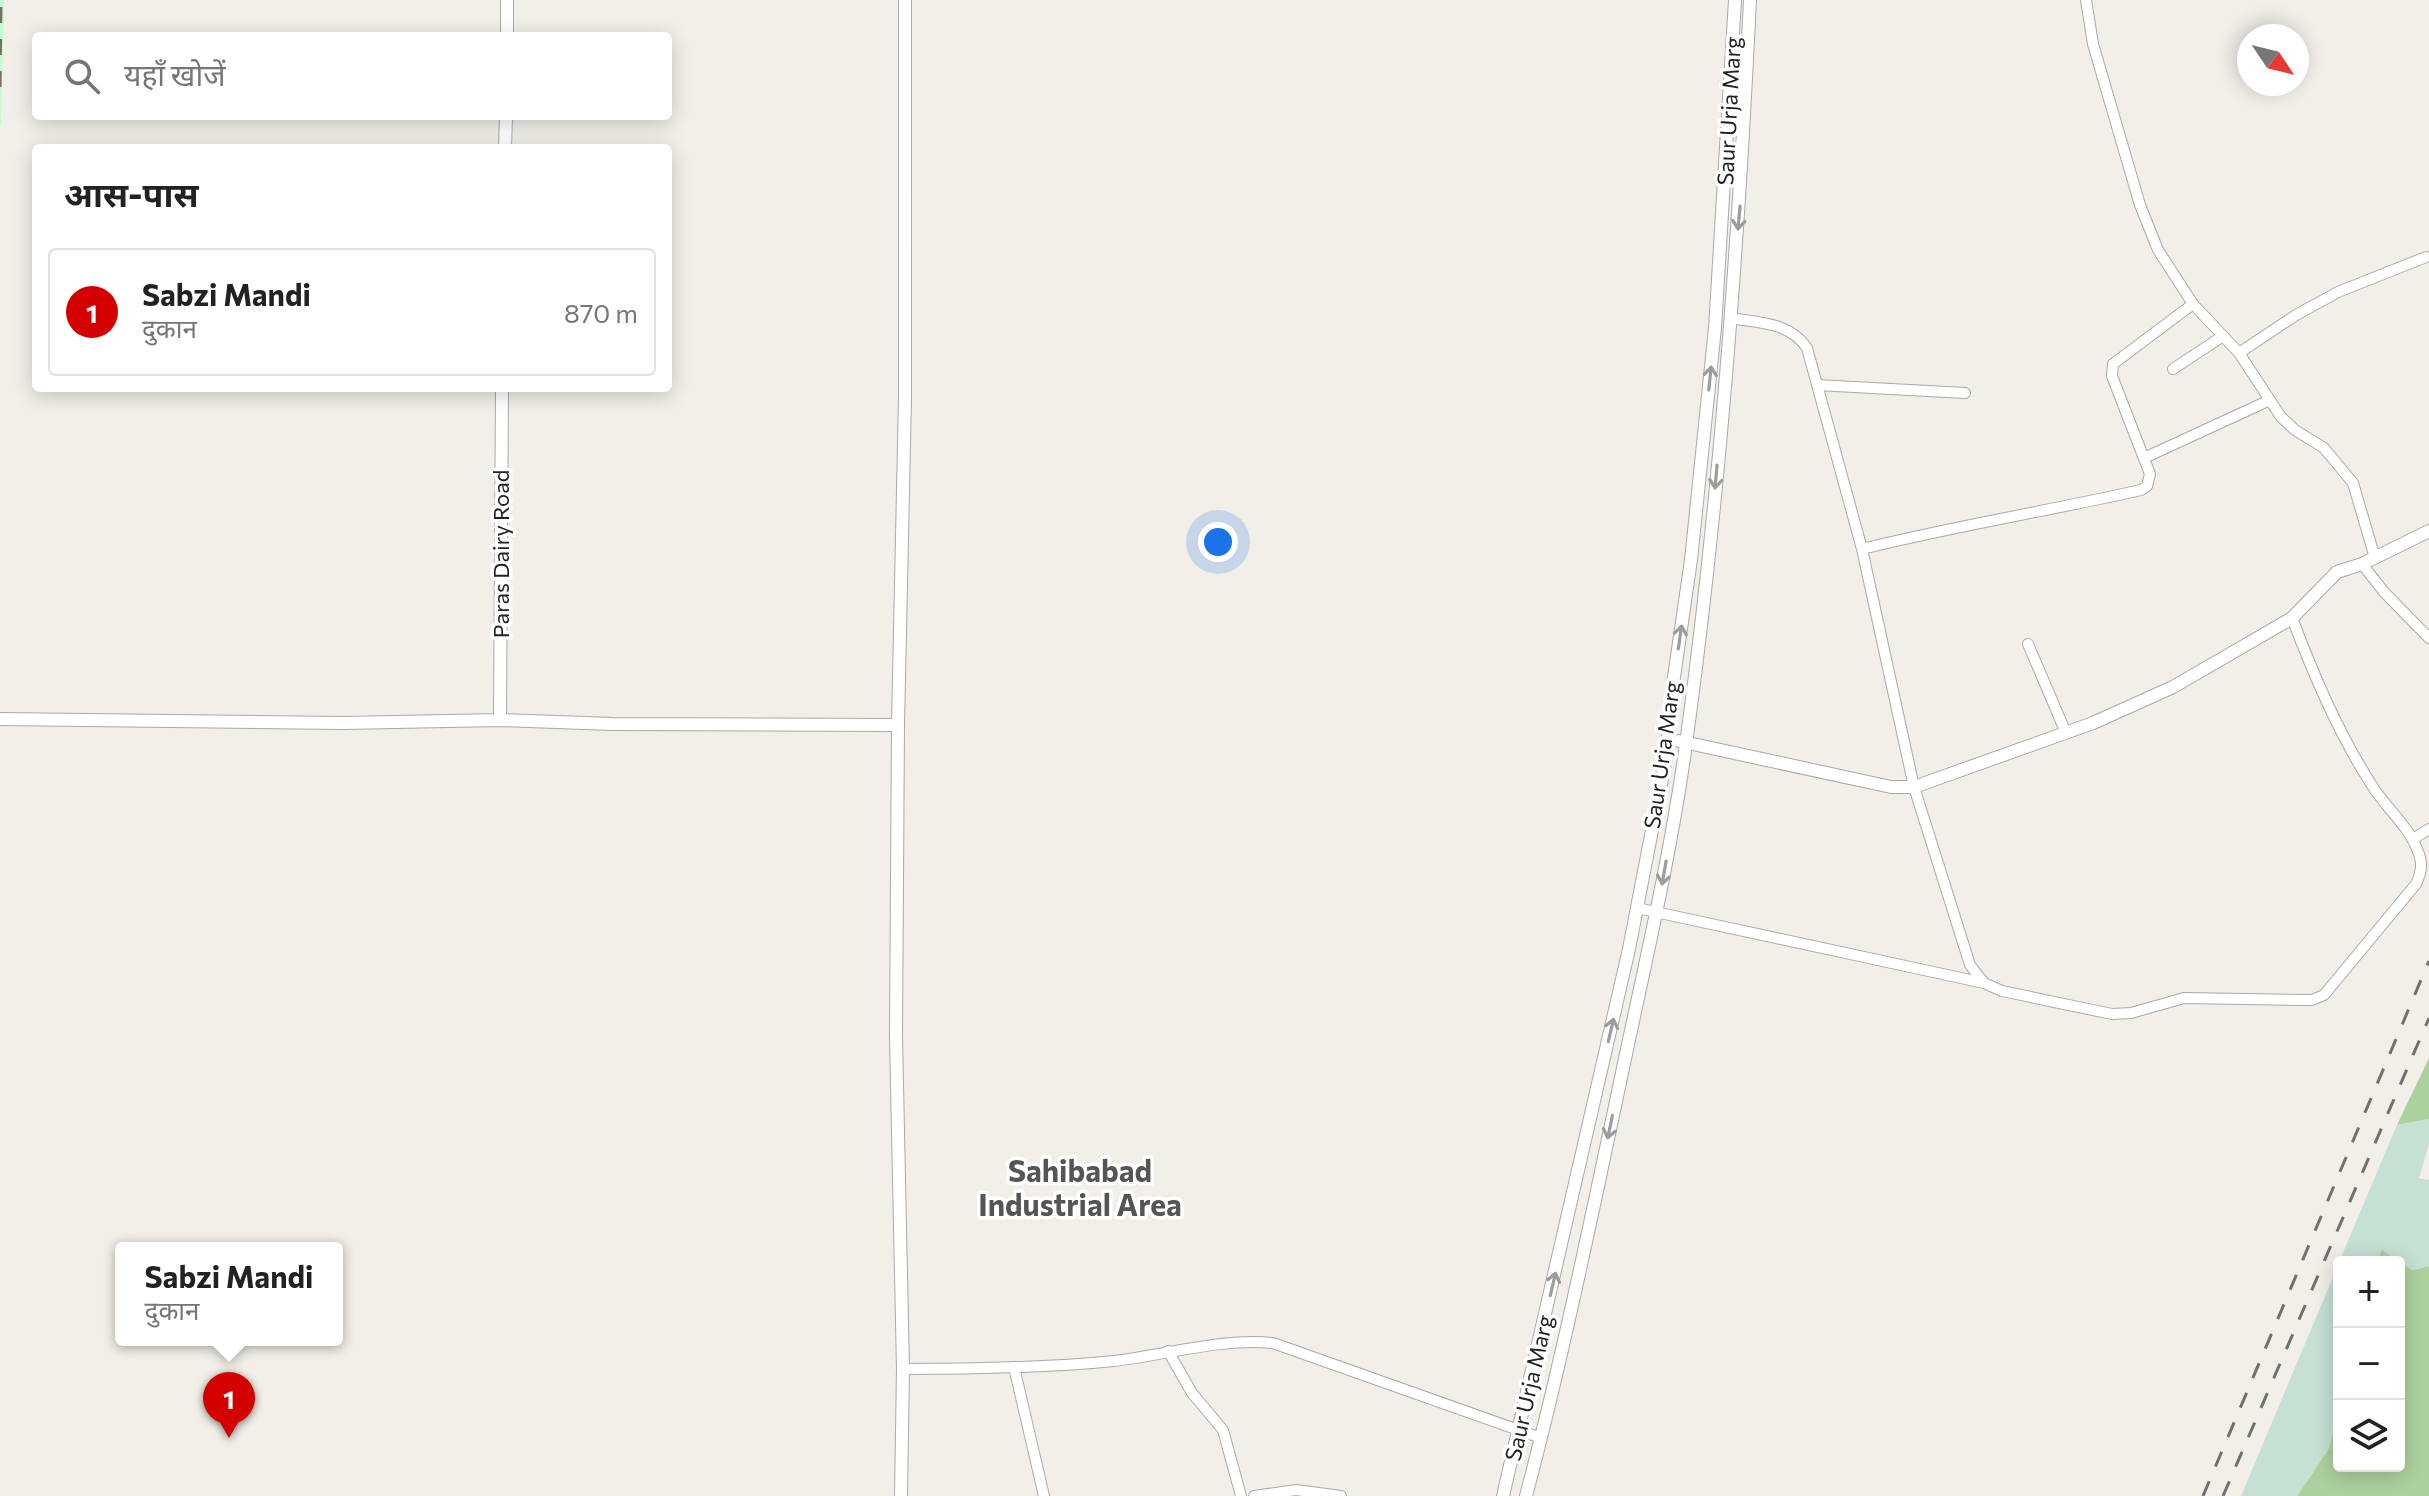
<!DOCTYPE html>
<html lang="hi">
<meta charset="utf-8">
<style>
body{margin:0;font-family:Commissioner,"Noto Sans Devanagari",sans-serif;background:#f2f2f2;color:#222}
.controls{position:absolute;right:24px;bottom:24px;display:grid;overflow:hidden;border-radius:8px;box-shadow:0 4px 20px #0003}
.controls button{width:72px;height:72px;display:grid;place-items:center;padding:0;border:0;border-bottom:2px solid #e0e0e0;background:#fff;color:#222;font:40px sans-serif}
.compass{position:absolute;left:2237px;top:24px;width:72px;height:72px;border-radius:50%;background:#fff;box-shadow:0 4px 20px #0003;rotate:125deg}
.you{position:absolute;left:1218px;top:542px;width:28px;height:28px;margin:-20px;border:6px solid #fff;border-radius:50%;background:#1a73e8;box-shadow:0 0 0 12px #1a73e833}
.badge{display:grid;place-items:center;width:52px;height:52px;border-radius:50%;background:#d40000;color:#fff;font-size:26px;font-weight:700}
.pin{position:absolute;translate:-50% -66px;filter:drop-shadow(0 2px 4px #0008)}
.pin::after{content:'';position:absolute;top:42px;width:28px;height:24px;background:inherit;clip-path:polygon(0 0,100% 0,50% 100%)}
.popup{position:absolute;left:115px;top:1242px;width:228px;height:104px;box-sizing:border-box;display:grid;place-content:center;border-radius:8px;background:#fff;filter:drop-shadow(0 2px 6px #0005);font-size:26px;white-space:nowrap;color:#767676}
.popup b{font-size:30px;color:#222}
.popup::after{content:'';position:absolute;left:50%;top:100%;margin-left:-16px;border:16px solid transparent;border-top-color:#fff}
.list{margin:0;padding:0;list-style:none}
h2{display:flex;justify-content:space-between;align-items:center;height:104px;margin:0;padding:0 32px;font-size:34px}
h2 small{font-size:26px;font-weight:400;color:#767676}
.list li{display:grid;grid-template-columns:52px 1fr auto;gap:24px;align-items:center;box-sizing:border-box;height:128px;margin:0 16px 16px;padding:0 16px;border:2px solid #e0e0e0;border-radius:8px}
.list b{display:block;font-size:30px;white-space:nowrap}
.list p{margin:0;font-size:26px;white-space:nowrap;color:#767676}
.list em{font-size:26px;font-style:normal;color:#767676}
.icon{flex:none;width:44px;height:44px;fill:none;stroke:currentColor;stroke-width:2;stroke-linecap:round;stroke-linejoin:round}
.map{position:relative;flex:none;width:2429px;height:1496px;overflow:hidden}
.search{position:absolute;background:#fff;box-shadow:0 4px 20px #0003;left:32px;top:32px;width:640px;height:88px;display:flex;align-items:center;gap:20px;box-sizing:border-box;padding:0 28px;border-radius:8px;color:#767676;font-size:30px}
.panel{position:absolute;background:#fff;box-shadow:0 4px 20px #0003;left:32px;top:144px;width:640px;height:248px;border-radius:8px}
.map>svg:first-child{display:block}
.forest{fill:#add19e}
.wetland{fill:#c6e0d4}
.park{fill:#c8facc}
.lines{fill:none;stroke-linecap:round;stroke-linejoin:round}
.minor-casing{stroke:#a9a9a9;stroke-width:12}
.tertiary-casing{stroke:#a9a9a9;stroke-width:14}
.minor{stroke:#fff;stroke-width:10}
.tertiary{stroke:#fff;stroke-width:12}
.rail{stroke:#707070;stroke-width:3;stroke-dasharray:16 16;stroke-linecap:butt}
.oneway{stroke:#9c9c9c}
.labels{text-anchor:middle;stroke-width:7;stroke-linejoin:round;paint-order:stroke}
.street-label{font-size:22px;fill:#222;stroke:#fff}
.district-label{font-size:30px;font-weight:bold;fill:#555;stroke:#fff}
</style>
<div class="map">
<svg width="2429" height="1496" viewBox="0 0 2429 1496">
<rect width="100%" height="100%" fill="#f2efe9"/>
<path class="forest" d="M 2429,1058 L 2429,1119 L 2397,1125 Z
M 2381,1249 L 2412,1270 L 2429,1266 L 2429,1496 L 2297,1496 L 2329,1448 L 2339,1411 L 2339,1466 L 2399,1466 L 2399,1262 L 2378,1262 Z"/>
<path class="wetland" d="M 2429,1119 L 2429,1144 L 2419,1178 L 2429,1180 L 2429,1266 L 2412,1270 L 2381,1249 L 2378,1262 L 2339,1262 L 2397,1125 Z
M 2339,1263 L 2339,1411 L 2329,1448 L 2297,1496 L 2241,1496 Z"/>
<path class="park" d="M 0,0 L 4,0 L 1,125 L 0,125 Z"/>
<g class="lines">
<defs>
<path id="minor" d="M 2086,0 L 2093,44 L 2140,205 L 2158,250 L 2193,304 L 2239,353 L 2281,417 L 2295,430 L 2324,448 L 2353,483 L 2375,558
M 1730,318 C 1759,323 1790,322 1807,348 L 1862,549 L 1914,787 L 1970,965 L 1984,983
M 2239,353 L 2296,315 L 2338,292 L 2426,257
M 2173,369 L 2223,336
M 1817,385 L 1965,393
M 2144,458 L 2270,400
M 1862,549 C 1954,526 2048,511 2141,490 L 2147,486 L 2150,474 L 2112,376 L 2113,364 L 2193,304
M 2362,564 L 2384,592 L 2429,638
M 2028,644 L 2066,733
M 2413,839 L 2429,829
M 1637,908 L 1984,983 L 2002,991 L 2112,1014 L 2131,1013 L 2184,998 L 2300,1000 L 2312,1000 L 2324,995 L 2416,884 C 2422,871 2423,862 2417,849 C 2407,824 2385,807 2371,784 C 2338,732 2314,676 2292,618
M 1168,1351 L 1192,1393 L 1223,1430 L 1241,1496
M 1014,1367 L 1044,1496
M 903,1369 C 973,1369 1044,1368 1114,1361 C 1166,1355 1220,1338 1273,1343 L 1541,1438
M 1254,1496 L 1296,1490 L 1341,1496"/>
<path id="tertiary" d="M 507,36 L 507,0
M 505,148 L 506,116
M 0,719 L 343,723 L 500,720 L 612,724 L 898,725
M 500,720 L 502,388
M 1679,741 L 1891,787 L 1914,787 L 2093,723 L 2173,687 L 2292,618 L 2337,572 L 2362,564 L 2429,531
M 901,1496 L 903,1369 L 896,1036 L 898,725 L 905,397 L 905,0
M 1503,1496 L 1629,949 L 1666,758 L 1673,684 L 1691,560 L 1715,328 L 1735,0
M 1526,1496 C 1563,1356 1592,1214 1622,1073 C 1645,963 1671,854 1686,744 C 1720,497 1738,248 1750,0"/>
</defs>
<use href="#minor" class="minor-casing"/>
<use href="#tertiary" class="tertiary-casing"/>
<use href="#minor" class="minor"/>
<use href="#tertiary" class="tertiary"/>
<path class="rail" d="M 0,87 L 1,0
M 2203,1496 L 2429,961
M 2223,1496 L 2429,1018"/>
</g>
<defs><path id="oneway-shaft" d="M-6 0H5M1.5-3L5.5 0L1.5 3" fill="none" stroke-width="1.6" stroke-linecap="round" stroke-linejoin="round" transform="scale(2)"/></defs>
<g class="oneway">
<use href="#oneway-shaft" transform="translate(1739 218) rotate(95)"/>
<use href="#oneway-shaft" transform="translate(1710 378) rotate(-84)"/>
<use href="#oneway-shaft" transform="translate(1716 477) rotate(95)"/>
<use href="#oneway-shaft" transform="translate(1680 637) rotate(-82)"/>
<use href="#oneway-shaft" transform="translate(1664 873) rotate(100)"/>
<use href="#oneway-shaft" transform="translate(1611 1030) rotate(-77)"/>
<use href="#oneway-shaft" transform="translate(1610 1127) rotate(102)"/>
<use href="#oneway-shaft" transform="translate(1553 1284) rotate(-77)"/>
</g>
<g class="labels">
<g class="street-label">
<text transform="translate(1729 111) rotate(-87)" y="8">Saur Urja Marg</text>
<text transform="translate(501 554) rotate(-90)" y="8">Paras Dairy Road</text>
<text transform="translate(1662 755) rotate(-82)" y="8">Saur Urja Marg</text>
<text transform="translate(1529 1388) rotate(-77)" y="8">Saur Urja Marg</text>
</g>
<g class="district-label">
<text x="1080" y="1182">Sahibabad<tspan x="1080" dy="34">Industrial Area</tspan></text>
</g>
</g>
</svg>
<div class="controls">
<button>+</button>
<button>−</button>
<button><svg class="icon" aria-label="layers" viewBox="0 0 24 24"><path d="M12 4l9 5-9 5-9-5zM3 14l9 5 9-5"/></svg></button>
</div>
<svg class="compass" viewBox="-18 -18 36 36"><path d="M0-13l5 13h-10z" fill="#e53935"/><path d="M0 13l5-13h-10z" fill="#767676"/></svg>
<div class="you"></div>
<div class="pin badge" style="left:229px;top:1438px">1</div>
<div class="popup"><b>Sabzi Mandi</b>दुकान</div>
<div class="search"><svg class="icon" aria-label="search" viewBox="0 0 24 24"><circle cx="10" cy="10" r="6"/><path d="M15 15l6 6"/></svg>यहाँ खोजें</div>
<section class="panel">
<h2>आस-पास<small></small></h2>
<ul class="list">
<li><span class="badge">1</span><div><b>Sabzi Mandi</b><p>दुकान</p></div><em>870 m</em></li>
</ul>
</section>
</div>
